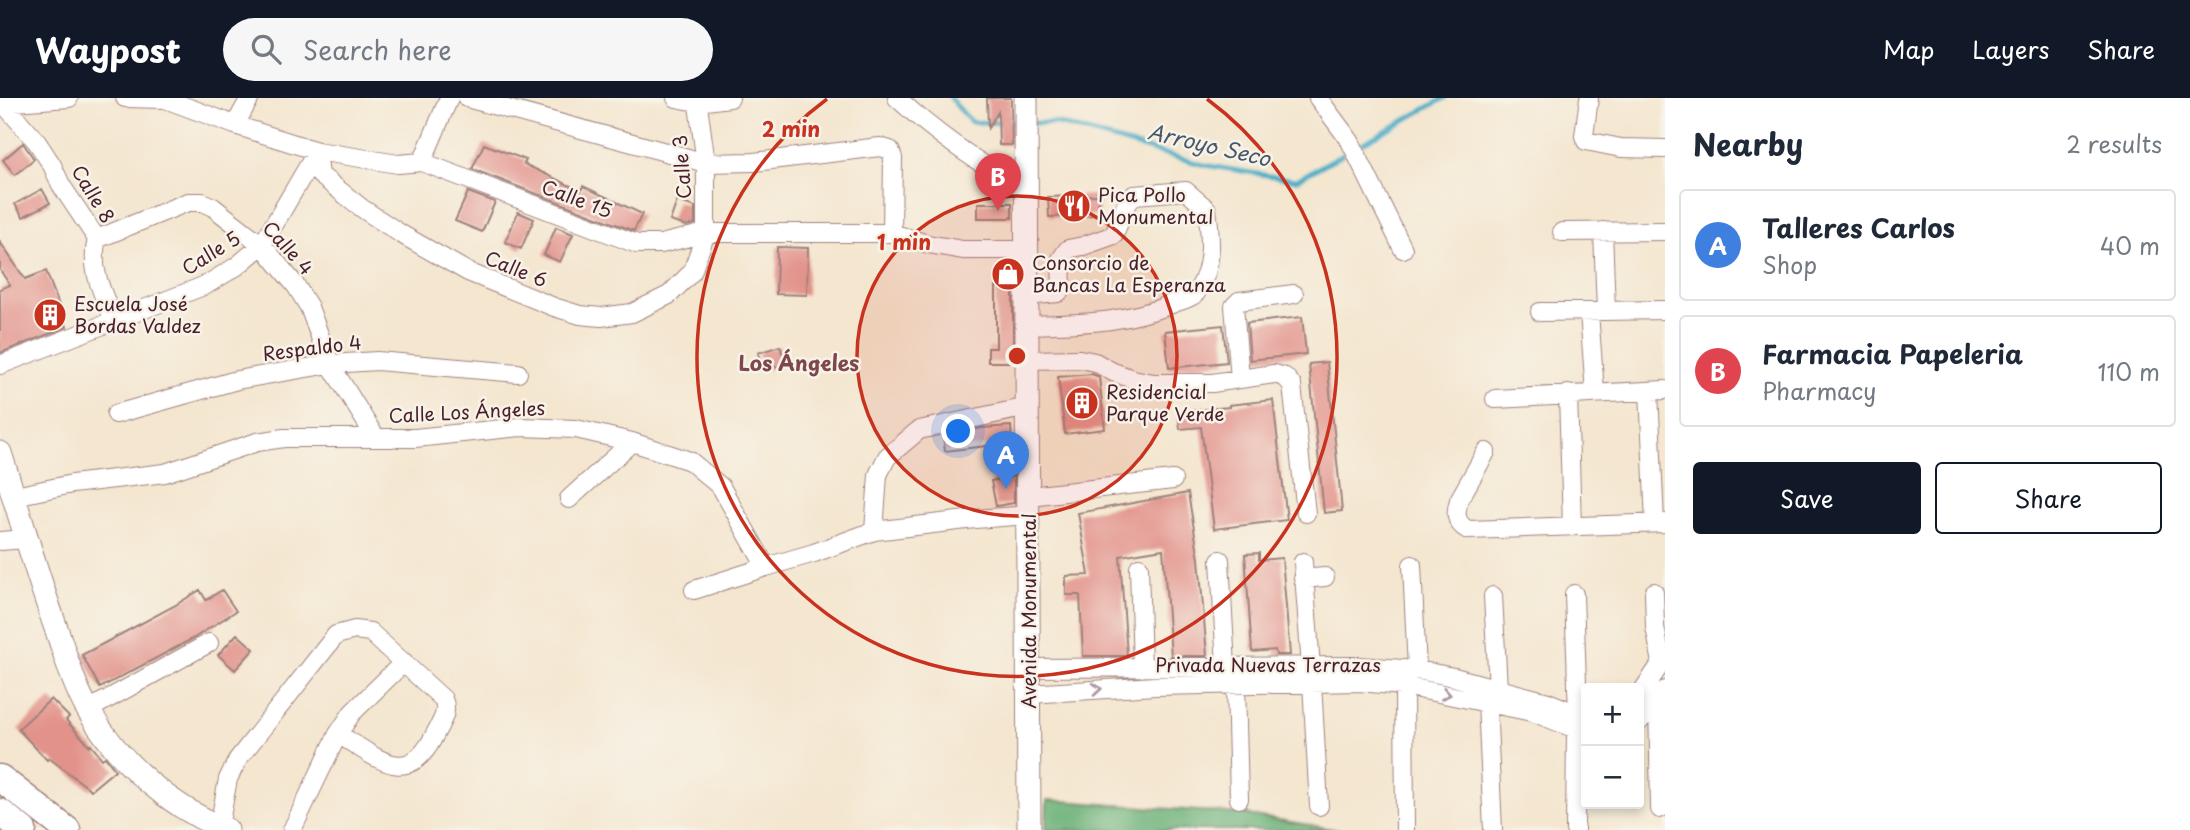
<!DOCTYPE html>
<meta charset="utf-8">
<style>
body{margin:0;font-family:"Playpen Sans",sans-serif;background:#f6f6f7;color:#1f2937}
.controls{position:absolute;right:21px;bottom:21px;display:grid;overflow:hidden;border-radius:7px;box-shadow:0 4px 10px #0003}
.controls button{width:63px;height:63px;display:grid;place-items:center;padding:0;border:0;border-bottom:2px solid #e0e1e3;background:#fff;color:#1f2937;font:35px sans-serif}
.you{position:absolute;left:959px;top:334px;width:24px;height:24px;margin:-18px;border:5px solid #fff;border-radius:50%;background:#1a73e8;box-shadow:0 0 0 10px #1a73e833}
.badge{display:grid;place-items:center;width:46px;height:46px;border-radius:50%;background:#111827;color:#fff;font-size:23px;font-weight:700}
.pin{position:absolute;translate:-50% -58px;filter:drop-shadow(0 2px 4px #0008)}
.pin::after{content:'';position:absolute;top:37px;width:24px;height:21px;background:inherit;clip-path:polygon(0 0,100% 0,50% 100%)}
.list{margin:0;padding:0;list-style:none}
h2{display:flex;justify-content:space-between;align-items:center;height:91px;margin:0;padding:0 28px;font-size:30px}
h2 small{font-size:23px;font-weight:400;color:#747a83}
.list li{display:grid;grid-template-columns:46px 1fr auto;gap:21px;align-items:center;box-sizing:border-box;height:112px;margin:0 14px 14px;padding:0 14px;border:2px solid #e0e1e3;border-radius:7px}
.list b{display:block;font-size:26px;white-space:nowrap}
.list p{margin:0;font-size:23px;white-space:nowrap;color:#747a83}
.list em{font-size:23px;font-style:normal;color:#747a83}
.actions{display:flex;gap:14px;padding:21px 28px}
.actions a{flex:1;padding:16px 0;border:2px solid #111827;border-radius:7px;text-align:center;font-size:24px;color:#111827}
.actions .main{background:#111827;color:#fff}
.icon{flex:none;width:38px;height:38px;fill:none;stroke:currentColor;stroke-width:2;stroke-linecap:round;stroke-linejoin:round}
.map{position:relative;flex:none;width:1665px;height:732px;overflow:hidden}
header{display:flex;align-items:center;gap:42px;box-sizing:border-box;height:98px;padding:0 35px;background:#111827;color:#fff}
header strong{font-size:33px}
nav{display:flex;gap:38px;margin-inline-start:auto;font-size:24px}
.search{width:490px;height:63px;background:#f6f6f7;display:flex;align-items:center;gap:18px;box-sizing:border-box;padding:0 24px;border-radius:38px;color:#747a83;font-size:26px}
main{display:flex}
aside{flex:1;background:#fff}
.map>svg:first-child{display:block}
.forest{fill:#68b076;stroke:#596850;stroke-width:2}
.lines{fill:none;stroke-linecap:round;stroke-linejoin:round}
.stream{stroke:#48aec7;stroke-width:4.5}
.building{fill:#e2928a}
.minor-casing{stroke:#9f827d;stroke-width:20}
.major-casing{stroke:#9f827d;stroke-width:25}
.highway-casing{stroke:#9f827d;stroke-width:29}
.minor{stroke:#fff;stroke-width:18}
.major{stroke:#fff;stroke-width:23}
.highway{stroke:#fff;stroke-width:26}
.oneway{stroke:#ae9aa0}
.ring{fill:none;stroke:#c8321e;stroke-width:3.5}
.labels{text-anchor:middle;stroke-width:5;stroke-linejoin:round;paint-order:stroke}
.street-label{font-size:19px;fill:#4a1f2b;stroke:#f7f3e8}
.poi-label{font-size:19px;fill:#4a1f2b;stroke:#f7f3e8;text-anchor:start}
.water-label{font-size:21px;font-style:italic;fill:#495869;stroke:#f7f3e8}
.neighbourhood-label{font-size:21px;font-weight:bold;fill:#7f474c;stroke:#f7f3e8}
.centre{fill:#c8321e;stroke:#f7f3e8;stroke-width:3.5}
.ring-label{font-size:21px;text-anchor:middle;font-weight:bold;fill:#c8321e;stroke:#f7f3e8;stroke-width:5;stroke-linejoin:round;paint-order:stroke}
</style>
<header>
<strong>Waypost</strong>
<div class="search"><svg class="icon" aria-label="search" viewBox="0 0 24 24"><circle cx="10" cy="10" r="6"/><path d="M15 15l6 6"/></svg>Search here</div>
<nav><a>Map</a><a>Layers</a><a>Share</a></nav>
</header>
<main>
<div class="map">
<svg width="1665" height="732" viewBox="0 0 1665 732">
<rect width="100%" height="100%" fill="#f7f3e8"/>
<filter id="ink" filterUnits="userSpaceOnUse"><feTurbulence type="fractalNoise" baseFrequency=".0143" numOctaves="2"/><feDisplacementMap in="SourceGraphic" scale="14" xChannelSelector="R" yChannelSelector="G"/><feConvolveMatrix kernelMatrix="1 2 1 2 8 2 1 2 1" color-interpolation-filters="sRGB"/></filter>
<filter id="wash" filterUnits="userSpaceOnUse"><feTurbulence type="fractalNoise" baseFrequency=".00686" numOctaves="4" result="noise"/><feDisplacementMap in="SourceGraphic" scale="28" xChannelSelector="R" yChannelSelector="G"/><feGaussianBlur stdDeviation="1.57" result="paint"/><feColorMatrix in="noise" values="0 0 0 0 0 0 0 0 0 0 0 0 0 0 0 0 0 1.4 0 .05"/><feComposite in="paint" operator="in"/></filter>
<g filter="url(#wash)">
<rect width="100%" height="100%" fill="#f4e6cf"/>
<path class="forest" d="M 1047,702 L 1241,716 L 1339,732 L 1046,732 Z"/>
<g class="lines">
<path class="stream" d="M 950,0 L 971,24 L 1021,25
M 1033,25 L 1055,25 L 1204,67 L 1296,82 L 1343,56
M 1363,45 L 1445,0"/>
</g>
<g id="blocks">
<path class="building" d="M 987,0 L 1011,0 L 1012,47 L 999,47 L 998,14 L 988,30 Z
M 23,45 L 34,61 L 15,77 L 3,62 Z
M 484,46 L 526,62 L 524,66 L 581,93 L 583,88 L 642,116 L 634,133 L 472,71 Z
M 42,91 L 50,105 L 23,119 L 15,106 Z
M 468,94 L 495,104 L 482,134 L 455,123 Z
M 1098,97 L 1099,117 L 1049,119 L 1048,99 Z
M 677,103 L 695,109 L 695,126 L 686,128 L 670,123 Z
M 978,105 L 1012,105 L 1012,120 L 978,120 Z
M 518,114 L 534,121 L 521,151 L 505,144 Z
M 556,129 L 573,136 L 560,164 L 544,157 Z
M 0,144 L 25,181 L 46,173 L 67,229 L 0,255 L 0,191 L 10,187 L 0,172 Z
M 777,149 L 808,150 L 807,197 L 776,196 Z
M 1000,169 L 1013,169 L 1013,264 L 988,264 L 988,250 L 996,250 L 996,189 L 1001,189 Z
M 1302,219 L 1306,256 L 1250,262 L 1247,225 Z
M 1223,227 L 1227,264 L 1169,270 L 1165,233 Z
M 780,248 L 786,266 L 763,273 L 758,255 Z
M 1327,264 L 1342,413 L 1324,415 L 1309,266 Z
M 1092,276 L 1099,279 L 1105,331 L 1065,336 L 1058,279 Z
M 1273,302 L 1287,422 L 1214,431 L 1201,329 L 1180,331 L 1178,314 L 1229,309 L 1229,307 Z
M 1011,328 L 1012,345 L 945,353 L 943,338 L 982,330 Z
M 1014,378 L 1014,405 L 996,408 L 991,383 Z
M 1188,395 L 1199,461 L 1207,558 L 1171,558 L 1163,451 L 1120,458 L 1127,558 L 1083,558 L 1080,497 L 1066,497 L 1066,478 L 1089,477 L 1078,415 Z
M 1259,455 L 1259,462 L 1282,460 L 1290,557 L 1276,557 L 1275,552 L 1252,554 L 1245,456 Z
M 200,492 L 206,502 L 222,492 L 236,513 L 194,540 L 100,590 L 82,557 L 174,508 Z
M 237,536 L 254,551 L 235,572 L 218,557 Z
M 51,601 L 69,619 L 66,622 L 74,631 L 90,648 L 91,647 L 102,661 L 105,659 L 115,672 L 91,692 L 49,660 L 47,662 L 18,631 Z"/>
</g>
</g>
<g filter="url(#ink)">
<use href="#blocks" fill-opacity="0" stroke="#9f827d" stroke-width="2"/>
<g class="lines">
<defs>
<path id="minor" d="M 125,0 L 165,1 L 235,27 L 317,53 L 398,66 L 422,64 L 637,146 L 661,146 L 706,135 L 892,135 L 928,146 L 963,152 L 1026,152
M 467,0 L 706,65 L 754,64 L 880,49 L 890,52 L 893,60 L 892,135
M 676,0 L 697,4 L 730,0
M 897,0 C 936,36 979,66 1026,92
M 1318,0 L 1350,43 L 1403,151
M 1589,0 L 1584,38 L 1586,43 L 1621,50 L 1665,51
M 2,4 L 37,44 L 52,67 L 61,87 L 97,141 C 89,171 103,196 114,223
M 0,5 L 69,0
M 235,27 L 250,0
M 317,53 L 320,77 L 363,111 L 401,136 L 468,174 L 554,209 L 580,217 L 601,219 L 632,215 L 669,197 L 692,174 L 706,135 L 706,65 L 697,0
M 422,64 L 449,0
M 1603,133 L 1606,213
M 1562,134 L 1665,133
M 97,141 L 188,104 L 202,104 L 213,109 L 262,147 L 296,188 L 309,209 L 330,266 L 376,340
M 1027,198 L 1058,195 L 1062,191 L 1061,161 L 1068,151 L 1083,148 L 1114,137 L 1125,109 L 1134,97 L 1186,93 L 1207,111 C 1211,140 1214,170 1196,195 C 1192,200 1183,202 1177,204 C 1124,226 1083,225 1027,227
M 1540,214 L 1665,212
M 1589,214 L 1595,295
M 1027,262 L 1080,261 L 1095,264 L 1113,274 L 1133,281 L 1154,285 L 1212,285 L 1274,276 L 1285,279 L 1292,287 L 1306,415
M 0,267 L 206,187 L 237,168 L 262,147 L 317,53
M 1240,281 L 1234,208 L 1239,203 L 1294,196
M 1649,293 L 1655,425
M 1568,296 L 1572,429
M 1495,301 L 1665,292
M 116,316 L 237,282 L 330,266 L 377,263 L 518,275
M 1486,354 L 1459,402 C 1455,415 1455,425 1468,432 L 1665,425
M 15,398 L 72,386 L 165,375 L 257,344 L 284,340 L 415,340 L 520,329 L 576,331 L 632,344 L 690,363 L 721,389 L 766,469 L 814,455 L 874,433 L 975,421 L 1029,417
M 1029,398 L 1173,382
M 569,401 L 632,344
M 874,433 L 878,377 L 887,359 L 919,332 L 1028,309
M 0,443 L 27,441
M 1220,462 L 1226,569
M 1303,464 L 1311,569
M 1412,467 L 1417,572
M 1139,469 L 1142,570
M 1303,481 L 1325,479
M 694,492 L 766,469
M 1654,494 L 1655,529 L 1662,565
M 1574,496 L 1578,616
M 1493,498 L 1498,590
M 1030,570 L 1360,568 L 1417,572 L 1454,579 L 1548,604 L 1586,619
M 1312,585 L 1319,708
M 1236,587 L 1239,701
M 1404,588 L 1405,732
M 1029,596 L 1155,588 L 1359,584 L 1404,588 L 1532,614 L 1576,631 L 1586,633
M 1639,598 L 1665,560
M 1658,603 L 1660,711
M 1487,604 L 1493,732
M 88,612 L 209,545
M 1639,624 L 1665,592
M 219,729 L 228,681 L 238,661 L 336,537 L 355,532 L 370,534 L 443,601 C 449,614 441,624 435,636 C 408,692 377,659 338,636
M 292,732 L 338,636 L 352,615 L 404,564
M 1575,732 L 1576,631"/>
<path id="major" d="M 1026,0 L 1029,732
M 0,355 C 19,414 36,474 57,533 C 66,559 74,588 88,612 C 120,666 170,709 227,732"/>
<path id="highway" d="M 0,680 L 67,732
M 0,714 L 23,732"/>
</defs>
<use href="#minor" class="minor-casing"/>
<use href="#major" class="major-casing"/>
<use href="#highway" class="highway-casing"/>
<use href="#minor" class="minor"/>
<use href="#major" class="major"/>
<use href="#highway" class="highway"/>
</g>
<defs><path id="oneway-chevron" d="M-2-3.5L2.5 0L-2 3.5" fill="none" stroke-width="1.6" stroke-linecap="round" stroke-linejoin="round" transform="scale(1.75)"/></defs>
<g class="oneway">
<use href="#oneway-chevron" transform="translate(1097 591) rotate(-4)"/>
<use href="#oneway-chevron" transform="translate(1446 596) rotate(11)"/>
</g>
</g>
<circle cx="1017" cy="258" r="160" fill="#c8321e" fill-opacity=".12"/>
<g class="ring">
<circle cx="1017" cy="258" r="160"/>
<path d="M1207 1A320 320 0 1 1 827 1"/>
</g>
<defs>
<symbol id="restaurant-disc" viewBox="-11 -11 22 22"><circle r="9.5" fill="#c8321e" stroke="#f7f3e8"/><path d="M-5-6h1v4h1v-4h1v4h1v-4h1v5L-1.5 .5V6h-2V.5L-5-1ZM5-6V6H3V1.5H1.5Q1.5-4 5-6Z" fill="#fff"/></symbol>
<symbol id="shop-disc" viewBox="-11 -11 22 22"><circle r="9.5" fill="#c8321e" stroke="#f7f3e8"/><path d="M-5-2.5h2.3a2.7 3.5 0 0 1 5.4 0H5L5.5 6h-11ZM-1.5-2.5h3a1.5 2.3 0 0 0-3 0Z" fill="#fff"/></symbol>
<symbol id="building-disc" viewBox="-11 -11 22 22"><circle r="9.5" fill="#c8321e" stroke="#f7f3e8"/><path d="M-4-6H4V6H1V3H-1V6H-4ZM-2.5-4.3h1.7v1.8h-1.7ZM.8-4.3h1.7v1.8H.8ZM-2.5-1h1.7V.8h-1.7ZM.8-1h1.7V.8H.8Z" fill="#fff"/></symbol>
</defs>
<g fill-rule="evenodd">
<use href="#restaurant-disc" x="1055" y="89" width="38" height="38"/>
<use href="#shop-disc" x="989" y="157" width="38" height="38"/>
<use href="#building-disc" x="31" y="198" width="38" height="38"/>
<use href="#building-disc" x="1063" y="286" width="38" height="38"/>
</g>
<g class="labels">
<g class="street-label">
<text transform="translate(682 69) rotate(-94)" y="7">Calle 3</text>
<text transform="translate(93 96) rotate(59)" y="7">Calle 8</text>
<text transform="translate(577 101) rotate(21)" y="7">Calle 15</text>
<text transform="translate(288 150) rotate(48)" y="7">Calle 4</text>
<text transform="translate(211 155) rotate(-32)" y="7">Calle 5</text>
<text transform="translate(516 171) rotate(22)" y="7">Calle 6</text>
<text transform="translate(312 250) rotate(-7)" y="7">Respaldo 4</text>
<text transform="translate(467 314) rotate(-3)" y="7">Calle Los Ángeles</text>
<text transform="translate(1029 513) rotate(-90)" y="7">Avenida Monumental</text>
<text x="1268" y="574">Privada Nuevas Terrazas</text>
</g>
<g class="poi-label">
<text x="1098" y="104">Pica Pollo<tspan x="1098" dy="22">Monumental</tspan></text>
<text x="1032" y="172">Consorcio de<tspan x="1032" dy="22">Bancas La Esperanza</tspan></text>
<text x="74" y="213">Escuela José<tspan x="74" dy="22">Bordas Valdez</tspan></text>
<text x="1106" y="301">Residencial<tspan x="1106" dy="22">Parque Verde</tspan></text>
</g>
<g class="water-label">
<text transform="translate(1209 48) rotate(13)" y="7">Arroyo Seco</text>
</g>
<g class="neighbourhood-label">
<text x="799" y="273">Los Ángeles</text>
</g>
</g>
<circle cx="1017" cy="258" r="10" class="centre"/>
<g class="ring-label">
<text x="791" y="39">2 min</text>
<text x="904" y="152">1 min</text>
</g>
</svg>
<div class="controls">
<button>+</button>
<button>−</button>
</div>
<div class="you"></div>
<div class="pin badge" style="left:1006px;top:391px;background:#3f7fe0">A</div>
<div class="pin badge" style="left:998px;top:113px;background:#e0444e">B</div>
</div>
<aside>
<h2>Nearby<small>2 results</small></h2>
<ul class="list">
<li><span class="badge" style="background:#3f7fe0">A</span><div><b>Talleres Carlos</b><p>Shop</p></div><em>40 m</em></li>
<li><span class="badge" style="background:#e0444e">B</span><div><b>Farmacia Papeleria</b><p>Pharmacy</p></div><em>110 m</em></li>
</ul>
<div class="actions"><a class="main">Save</a><a>Share</a></div>
</aside>
</main>
